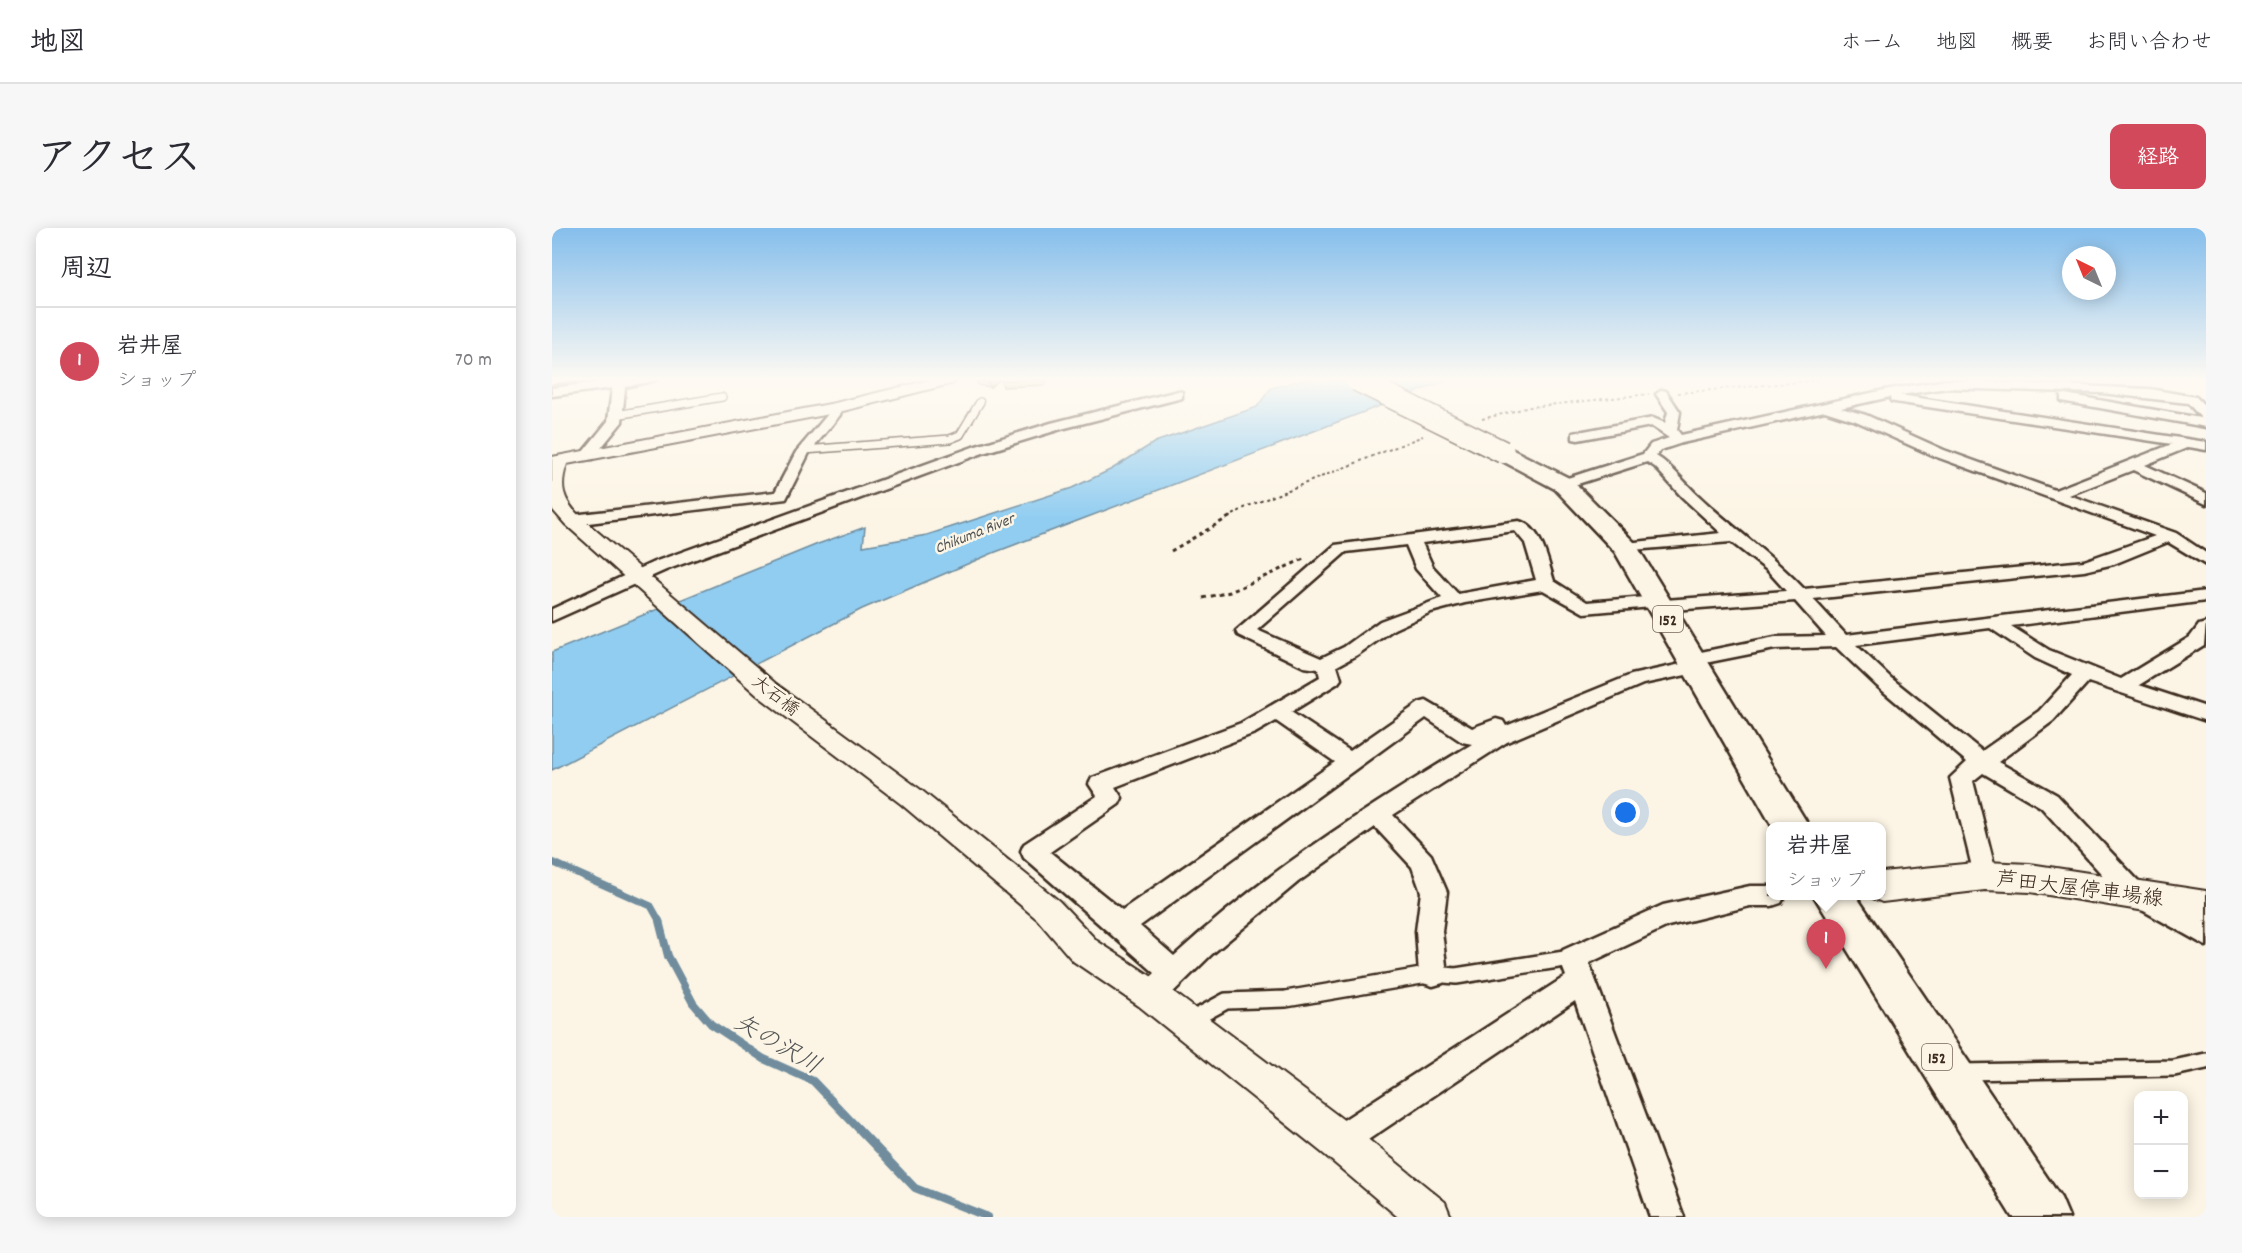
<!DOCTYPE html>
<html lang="ja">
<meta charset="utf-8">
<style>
body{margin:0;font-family:Dekko,"Klee One",sans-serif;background:#f7f7f7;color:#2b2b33}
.controls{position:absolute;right:18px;bottom:18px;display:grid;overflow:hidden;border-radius:12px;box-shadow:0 3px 15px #0003}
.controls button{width:54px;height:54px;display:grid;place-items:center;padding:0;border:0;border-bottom:2px solid #e1e1e2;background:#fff;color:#2b2b33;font:30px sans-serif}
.compass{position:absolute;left:1510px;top:18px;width:54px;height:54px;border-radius:50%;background:#fff;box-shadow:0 3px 15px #0003;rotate:317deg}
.you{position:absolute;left:1074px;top:585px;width:21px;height:21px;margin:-15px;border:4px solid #fff;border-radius:50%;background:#1a73e8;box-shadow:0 0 0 9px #1a73e833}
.badge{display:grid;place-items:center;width:39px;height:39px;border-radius:50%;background:#d1495b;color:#fff;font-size:20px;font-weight:700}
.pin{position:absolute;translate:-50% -50px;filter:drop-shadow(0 2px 3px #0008)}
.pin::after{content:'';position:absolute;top:32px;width:21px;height:18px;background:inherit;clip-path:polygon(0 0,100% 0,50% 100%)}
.popup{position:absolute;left:1214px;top:594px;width:120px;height:78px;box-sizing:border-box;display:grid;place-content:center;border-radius:12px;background:#fff;filter:drop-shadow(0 2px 4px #0005);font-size:20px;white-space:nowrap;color:#7c7c81}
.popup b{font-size:22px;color:#2b2b33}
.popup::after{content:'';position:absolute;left:50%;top:100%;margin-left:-12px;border:12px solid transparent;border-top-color:#fff}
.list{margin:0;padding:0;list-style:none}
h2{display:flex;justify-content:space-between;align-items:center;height:78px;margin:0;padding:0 24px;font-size:26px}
h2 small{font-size:20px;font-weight:400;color:#7c7c81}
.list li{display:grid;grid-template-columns:39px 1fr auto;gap:18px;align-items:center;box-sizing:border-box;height:108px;padding:0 24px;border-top:2px solid #e1e1e2}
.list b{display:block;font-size:22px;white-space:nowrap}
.list p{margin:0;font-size:20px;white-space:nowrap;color:#7c7c81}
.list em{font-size:20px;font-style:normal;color:#7c7c81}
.map{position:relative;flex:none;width:1654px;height:989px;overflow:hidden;border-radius:12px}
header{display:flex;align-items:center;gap:36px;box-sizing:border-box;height:84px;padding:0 30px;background:#fff;border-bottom:2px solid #e1e1e2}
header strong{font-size:28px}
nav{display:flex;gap:33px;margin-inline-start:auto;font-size:21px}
.intro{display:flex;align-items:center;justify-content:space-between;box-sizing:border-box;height:144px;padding:0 36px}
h1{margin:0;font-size:42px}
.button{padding:15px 27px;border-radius:12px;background:#d1495b;color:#fff;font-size:21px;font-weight:700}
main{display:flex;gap:36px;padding:0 36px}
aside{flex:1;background:#fff;border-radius:12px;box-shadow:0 3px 15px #0003}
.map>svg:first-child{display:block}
.water{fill:#91cdf1;stroke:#6f8c9d;stroke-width:1.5}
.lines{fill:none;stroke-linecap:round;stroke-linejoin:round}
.stream-far1{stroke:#6f8c9d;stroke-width:7}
.stream{stroke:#6f8c9d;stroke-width:8}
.service-far1-casing{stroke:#3b2a1e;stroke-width:10}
.service-casing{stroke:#3b2a1e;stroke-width:20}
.minor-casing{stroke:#3b2a1e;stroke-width:5}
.tertiary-casing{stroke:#3b2a1e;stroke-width:4}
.secondary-casing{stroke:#3b2a1e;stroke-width:4}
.trunk-casing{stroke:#3b2a1e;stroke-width:5}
.path-far1{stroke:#3b2a1e;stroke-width:2;stroke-dasharray:3 3;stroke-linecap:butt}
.path{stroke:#3b2a1e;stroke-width:3;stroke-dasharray:4 4;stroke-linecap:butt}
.service-far1{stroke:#fcf5e5;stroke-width:7}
.service{stroke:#fcf5e5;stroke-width:15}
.minor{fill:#fcf5e5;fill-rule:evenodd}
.tertiary{fill:#fcf5e5;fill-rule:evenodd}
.secondary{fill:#fcf5e5;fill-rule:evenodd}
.trunk{fill:#fcf5e5;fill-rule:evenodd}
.rail{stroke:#3b2a1e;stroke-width:3}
.trunk-bridge-casing{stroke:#3b2a1e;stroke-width:25;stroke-linecap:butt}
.trunk-bridge{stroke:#fcf5e5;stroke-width:22}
.wall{fill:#ba9f78;stroke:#3b2a1e;stroke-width:1.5}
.shaded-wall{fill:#978261;stroke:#3b2a1e;stroke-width:1.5}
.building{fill:#d8b98b;stroke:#3b2a1e;stroke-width:1.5}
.labels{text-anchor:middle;stroke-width:5;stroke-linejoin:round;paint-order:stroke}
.far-water-label{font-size:16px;font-style:italic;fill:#505353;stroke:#fcf5e5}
.shield{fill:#fcf5e5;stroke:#75675a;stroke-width:1.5}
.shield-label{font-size:16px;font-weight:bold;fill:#3b2a1e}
.street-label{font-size:18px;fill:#3b2a1e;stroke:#fcf5e5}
.near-street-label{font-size:21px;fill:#3b2a1e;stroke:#fcf5e5}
.near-water-label{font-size:24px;font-style:italic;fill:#505353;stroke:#fcf5e5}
</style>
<header>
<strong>地図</strong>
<nav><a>ホーム</a><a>地図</a><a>概要</a><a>お問い合わせ</a></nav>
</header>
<div class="intro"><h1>アクセス</h1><a class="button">経路</a></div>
<main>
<aside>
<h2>周辺<small></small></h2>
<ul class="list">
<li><span class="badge">1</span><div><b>岩井屋</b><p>ショップ</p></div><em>70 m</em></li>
</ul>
</aside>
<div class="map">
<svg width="1654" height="989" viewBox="0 0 1654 989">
<rect width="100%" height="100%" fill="#fcf5e5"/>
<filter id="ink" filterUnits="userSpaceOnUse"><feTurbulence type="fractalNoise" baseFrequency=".0167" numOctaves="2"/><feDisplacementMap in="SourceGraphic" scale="12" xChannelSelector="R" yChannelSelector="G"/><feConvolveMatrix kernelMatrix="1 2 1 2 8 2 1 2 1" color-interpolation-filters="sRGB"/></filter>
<g filter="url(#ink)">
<path class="water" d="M 750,152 L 896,152 L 441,325 L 310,381 L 0,542 L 0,424 L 266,316 L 313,299 L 311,318 L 375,307 L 520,260 L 560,241 L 603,214 L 705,179 L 719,160 Z"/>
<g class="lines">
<path class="stream-far1" d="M 0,634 L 99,678 L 108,694"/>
<path class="stream" d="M 107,693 L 116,728 L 141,775 L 159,796 L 212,831 L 261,853 L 363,960 L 436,989"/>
<defs>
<path id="service-far1" d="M 64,187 L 170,169
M 252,222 L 398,211 L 408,207 L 428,174"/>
<path id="service" d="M 639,792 L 674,773 L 734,771 L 881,746 L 904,748 L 1019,730
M 1410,844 L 1622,840 L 1654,833"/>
<path id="minor" d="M 66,152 L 104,152 L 73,159 L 70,194 L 40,231 L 30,231 L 30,225 L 56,193 L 60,160 L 0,168 L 0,160 Z
M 1395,152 L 1598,161 L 1644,169 L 1654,179 L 1654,191 L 1649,190 L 1636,175 L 1550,165 L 1395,160 L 1348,167 L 1654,214 L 1654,222 L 1637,219 L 1593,237 L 1654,265 L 1654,276 L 1581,242 L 1517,267 L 1624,305 L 1654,325 L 1654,337 L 1616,314 L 1562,336 L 1532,343 L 1261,371 L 1294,407 L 1654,363 L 1654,373 L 1459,398 L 1497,422 L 1569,451 L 1638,409 L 1647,397 L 1654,395 L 1652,417 L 1587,457 L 1654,479 L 1654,493 L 1536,454 L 1501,493 L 1446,534 L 1505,567 L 1592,659 L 1654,694 L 1654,718 L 1574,673 L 1489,579 L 1431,545 L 1421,553 L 1445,648 L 1442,655 L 1433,658 L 1424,655 L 1398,550 L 1415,534 L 1325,458 L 1284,419 L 1223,421 L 1153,435 L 1156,439 L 1153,443 L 1091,456 L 955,514 L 841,587 L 879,627 L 895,664 L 890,703 L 895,746 L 891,755 L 881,758 L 871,755 L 867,746 L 864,703 L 869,664 L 860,639 L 823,599 L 746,654 L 660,726 L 609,776 L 599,780 L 589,776 L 585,767 L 589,758 L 603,745 L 472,630 L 469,623 L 472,616 L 545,568 L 537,556 L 540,550 L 689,495 L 768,449 L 766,441 L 752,439 L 686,407 L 684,403 L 783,317 L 967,293 C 990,299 996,334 1002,353 L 1035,374 L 1105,368 L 1113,372 L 1234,363 L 1216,343 L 1179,314 L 1068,323 L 1066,320 L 1068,317 L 1074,315 L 1169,305 L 1130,269 L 1103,239 L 1095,234 L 1016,259 L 1006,259 L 1004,256 L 1006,253 L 1091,226 L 1099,216 L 1117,210 L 1099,198 L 1026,212 L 1021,211 L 1021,205 L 1101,190 L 1113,195 L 1116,184 L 1104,166 L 1110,162 L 1114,163 L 1128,184 L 1125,202 L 1129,207 L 1337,161 ZM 1338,169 L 1339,173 L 1343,174 L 1620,216 L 1503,262 L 1392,222 L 1314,187 L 1289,180 ZM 1273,183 L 1304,193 L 1382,228 L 1603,308 L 1532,333 L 1252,361 C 1220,327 1182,301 1148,269 C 1133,256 1121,238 1104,228 L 1109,222 L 1130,215 ZM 963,303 L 973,315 L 984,352 L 906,366 L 881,339 L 870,315 ZM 854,317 L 864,341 L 890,370 L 828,393 L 792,419 L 769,430 L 705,402 L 794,324 ZM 991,362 L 1032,385 L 1100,379 L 1108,383 L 1243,373 L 1274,408 L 1223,409 L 1134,427 L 1131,431 L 1134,435 L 1079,447 L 954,498 L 951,493 L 944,491 L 920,500 L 874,473 L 867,475 L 798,523 L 739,484 L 786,455 L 789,451 L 785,438 L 805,427 L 842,401 L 879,384 L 913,375 ZM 1438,400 L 1483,430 L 1520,447 L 1487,483 L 1430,523 L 1339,450 L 1304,417 ZM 874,490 L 910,514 L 920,516 C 815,579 712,645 622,728 L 588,698 ZM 724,493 L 783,534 L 570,682 L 498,624 L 567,576 L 570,570 L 563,559 L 703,505 Z
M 626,163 L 630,164 L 630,170 L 509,201 L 431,225 L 114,342 L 0,393 L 0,381 L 102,334 L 421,219 L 499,195 Z
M 1513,166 L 1654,191 L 1654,199 L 1509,173 L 1509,167 Z
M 283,176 L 289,180 L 288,187 L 257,225 L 234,271 L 20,297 L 12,292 L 20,287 L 223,264 L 244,224 L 276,186 L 278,177 Z
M 1198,658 L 1218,658 L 1218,668 L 1233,668 L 1229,675 L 1220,678 L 1198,678 L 1116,698 L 1037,735 L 1132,989 L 1098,989 L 1023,773 L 798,924 L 787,929 L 776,924 L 771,913 L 776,902 L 1014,748 L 1007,730 L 1011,722 L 1111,677 Z"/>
<path id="tertiary" d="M 378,152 L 404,152 L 402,155 L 283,185 L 15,236 C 7,259 11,271 27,288 L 223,455 L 369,562 L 507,673 L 545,713 L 611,756 L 801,899 L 893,974 L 899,989 L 846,989 L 773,927 L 587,778 L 521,733 L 485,691 L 349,576 L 205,467 L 13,296 L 0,281 L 0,229 L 283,175 Z"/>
<path id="secondary" d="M 1433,634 L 1478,636 L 1654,663 L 1654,693 L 1478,664 L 1433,662 L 1330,674 L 1316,668 L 1330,668 L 1330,644 Z"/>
<path id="trunk" d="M 951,217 L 1019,251 L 1083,315 L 1257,598 L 1220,598 L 1063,324 L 1003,261 L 943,229 L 940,224 L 943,219 Z
M 1262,668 L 1304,668 L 1509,970 L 1517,989 L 1460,989 Z"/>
</defs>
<use href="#service-far1" class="service-far1-casing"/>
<use href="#service" class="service-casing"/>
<use href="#minor" class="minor-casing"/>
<use href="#tertiary" class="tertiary-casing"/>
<use href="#secondary" class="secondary-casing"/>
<use href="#trunk" class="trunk-casing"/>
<path class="path-far1" d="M 1126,165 L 1268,152
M 930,191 L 978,179 L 1097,166
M 676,290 L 694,279 L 871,208"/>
<path class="path" d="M 619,323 L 679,288
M 651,370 L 678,364 L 754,330"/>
<use href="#service-far1" class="service-far1"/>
<use href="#service" class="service"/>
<use href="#minor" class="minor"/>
<use href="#tertiary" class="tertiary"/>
<use href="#secondary" class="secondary"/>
<use href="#trunk" class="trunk"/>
<path class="rail" d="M 0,157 L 33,152"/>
<defs>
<path id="trunk-bridge" d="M 805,152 L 951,224"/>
</defs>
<use href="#trunk-bridge" class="trunk-bridge-casing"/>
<use href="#trunk-bridge" class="trunk-bridge"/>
</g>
<path class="wall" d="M 424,152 L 447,152 L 438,159 L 426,157 Z
M 449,152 L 495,152 L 493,157 L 451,159 Z"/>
<path class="shaded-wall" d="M 439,152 L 447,152 L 438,159 L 436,155 Z"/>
<path class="building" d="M 425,152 L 439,152 L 436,155 Z"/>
</g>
<linearGradient id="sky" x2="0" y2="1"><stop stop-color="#85beec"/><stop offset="0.52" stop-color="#fefaf3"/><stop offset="1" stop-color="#fefaf3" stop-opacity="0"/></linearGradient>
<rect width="1654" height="291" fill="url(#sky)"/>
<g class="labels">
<g class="far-water-label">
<text transform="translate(422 304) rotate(-22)" y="6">Chikuma River</text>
</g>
<g class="shield">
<rect x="1101" y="378" width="30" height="26" rx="4.5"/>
<rect x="1370" y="816" width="30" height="26" rx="4.5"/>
</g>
<g class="shield-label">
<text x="1116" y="397">152</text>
<text x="1385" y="835">152</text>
</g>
<g class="street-label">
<text transform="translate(224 467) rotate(38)" y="6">大石橋</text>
</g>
<g class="near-street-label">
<text transform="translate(1528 660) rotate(7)" y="7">芦田大屋停車場線</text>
</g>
<g class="near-water-label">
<text transform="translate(226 815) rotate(30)" y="8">矢の沢川</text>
</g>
</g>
</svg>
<div class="controls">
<button>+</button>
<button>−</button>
</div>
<svg class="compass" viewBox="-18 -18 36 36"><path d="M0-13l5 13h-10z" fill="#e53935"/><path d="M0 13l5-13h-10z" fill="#7c7c81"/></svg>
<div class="you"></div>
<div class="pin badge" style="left:1274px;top:741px">1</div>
<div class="popup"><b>岩井屋</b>ショップ</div>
</div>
</main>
